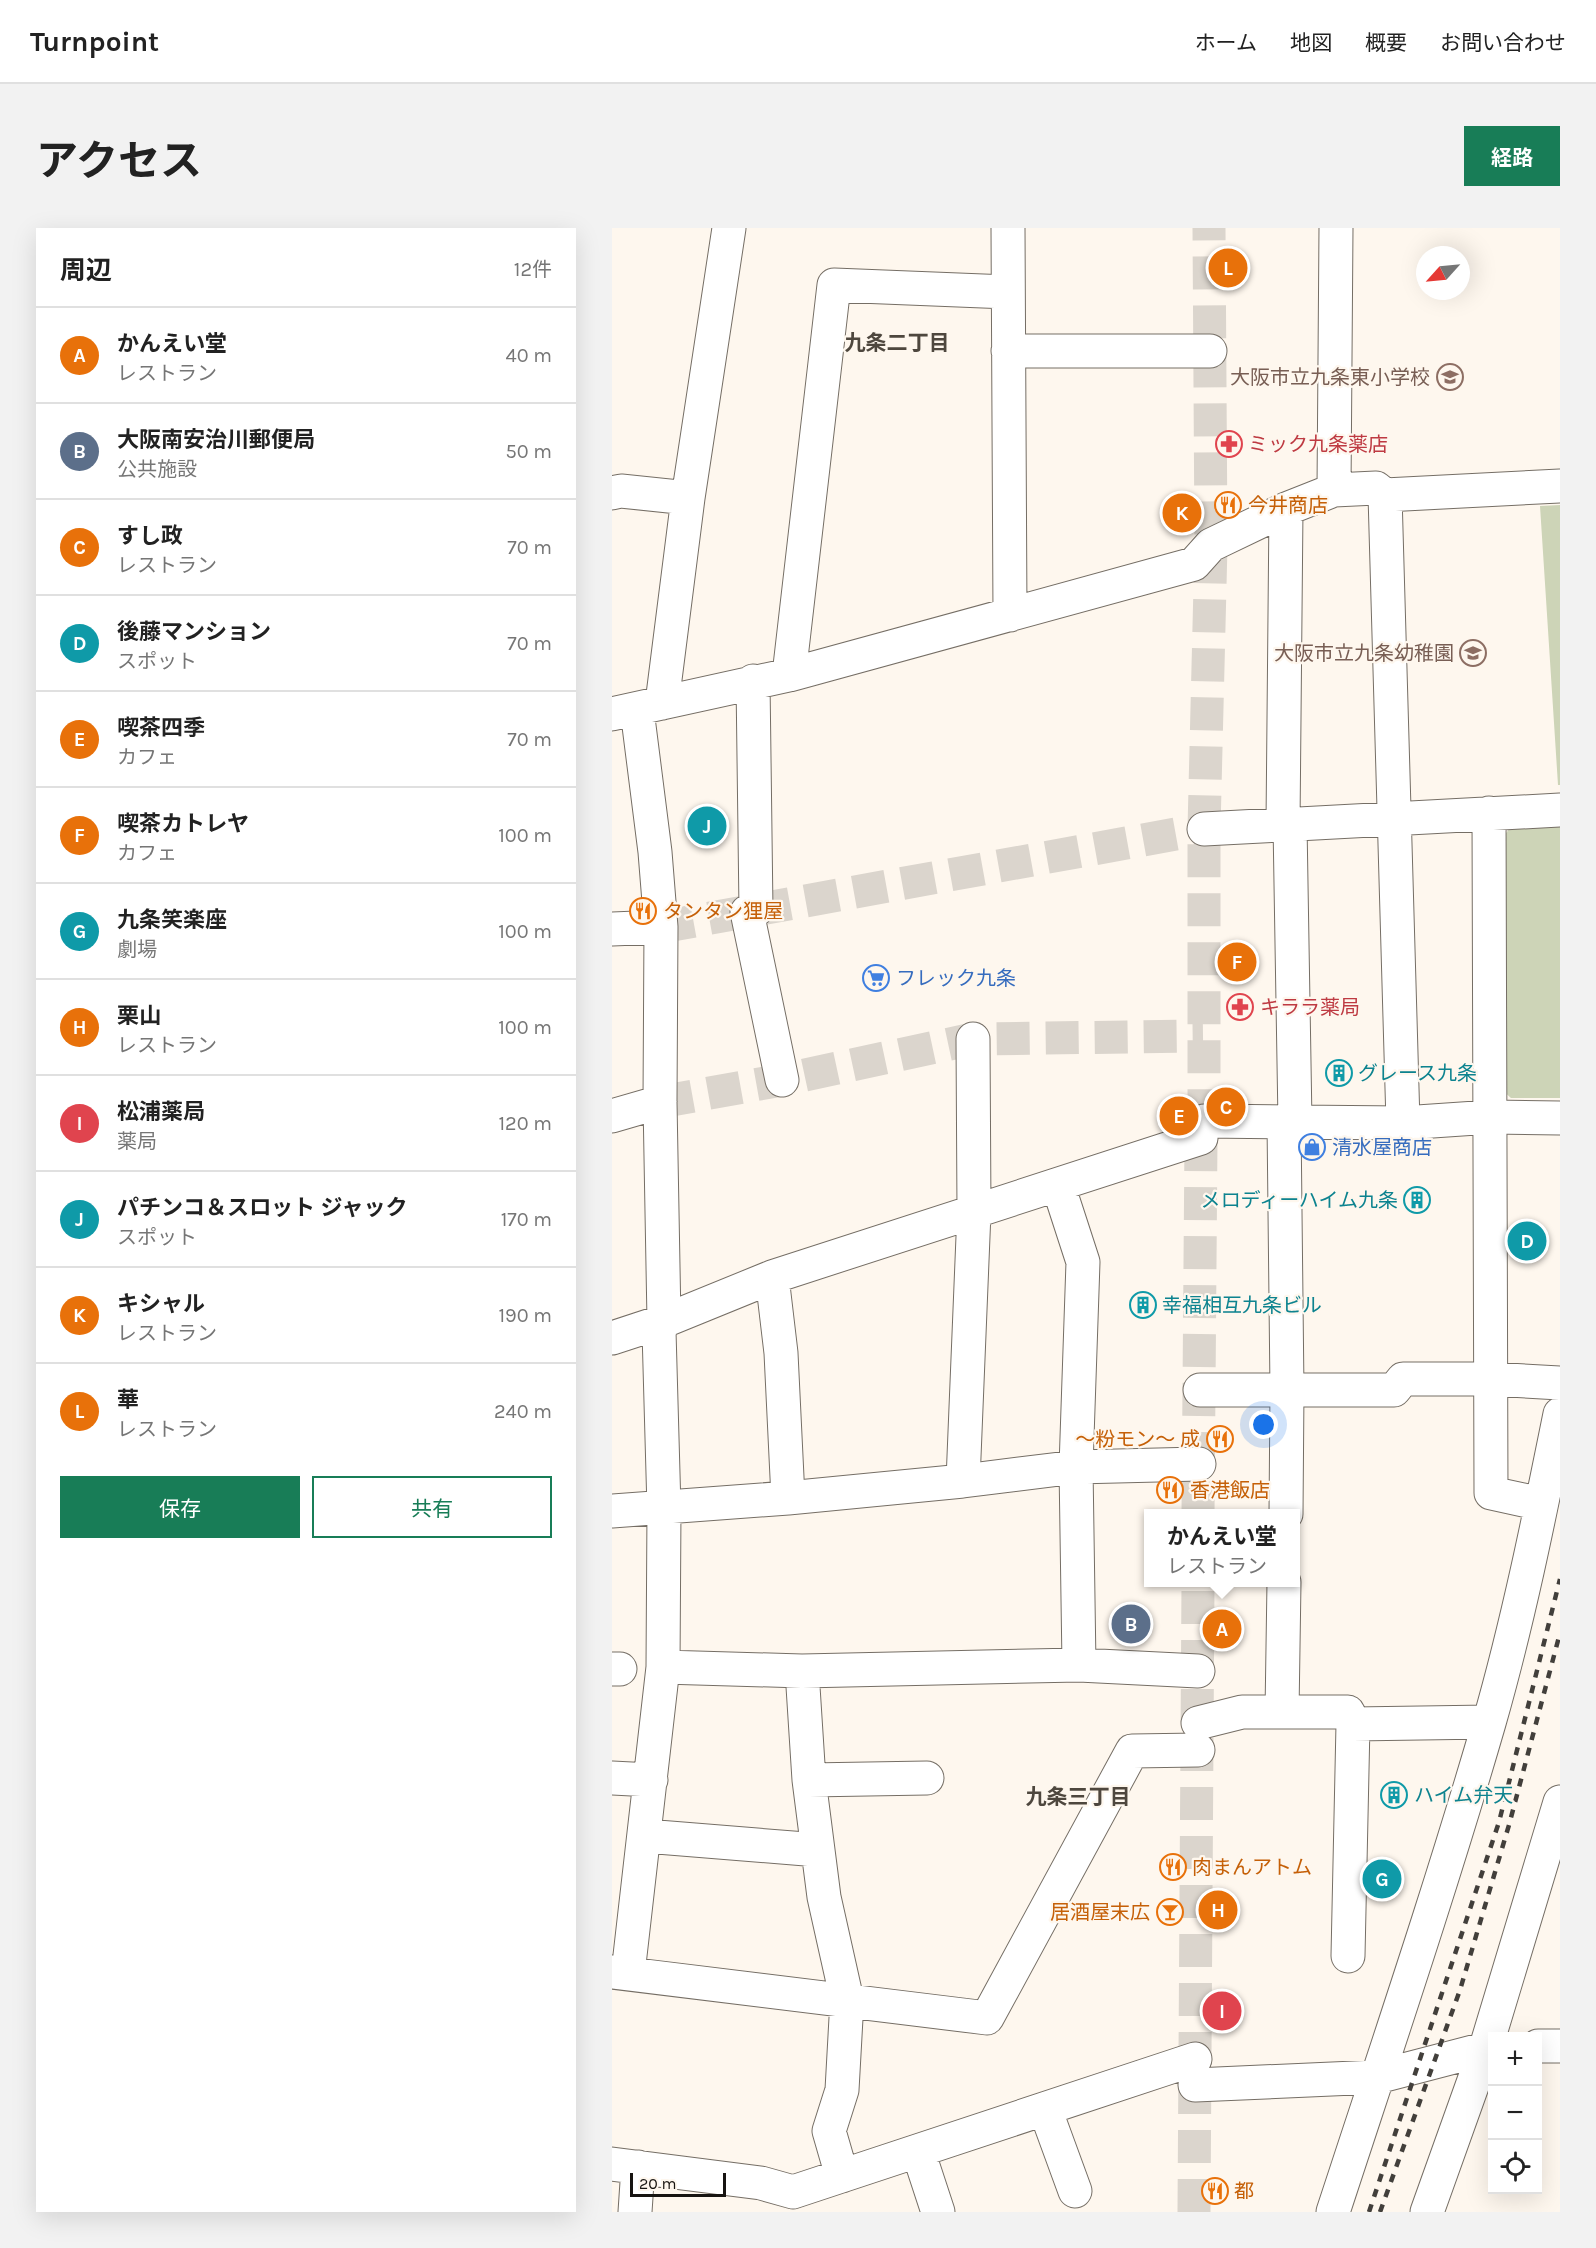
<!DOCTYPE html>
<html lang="ja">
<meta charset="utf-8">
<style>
body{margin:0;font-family:Karla,"Noto Sans JP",sans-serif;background:#f2f2f2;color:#222}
.controls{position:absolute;right:18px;bottom:18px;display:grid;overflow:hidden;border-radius:0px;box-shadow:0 6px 24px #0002}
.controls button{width:54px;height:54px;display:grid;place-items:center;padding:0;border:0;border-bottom:2px solid #e0e0e0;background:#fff;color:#222;font:30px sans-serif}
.compass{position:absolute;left:804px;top:18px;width:54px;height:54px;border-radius:50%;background:#fff;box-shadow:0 6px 24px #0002;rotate:243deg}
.scale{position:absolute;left:18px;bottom:15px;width:96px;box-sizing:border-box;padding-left:6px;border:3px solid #171411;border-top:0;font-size:16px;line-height:21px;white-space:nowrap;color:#171411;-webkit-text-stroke:4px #fef7ee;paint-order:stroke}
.you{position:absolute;left:652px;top:1197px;width:21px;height:21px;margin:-15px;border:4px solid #fff;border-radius:50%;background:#1a73e8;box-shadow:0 0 0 9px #1a73e833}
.badge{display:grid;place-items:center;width:39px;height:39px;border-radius:50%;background:#187d57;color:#fff;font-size:20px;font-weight:700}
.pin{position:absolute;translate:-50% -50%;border:3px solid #fff;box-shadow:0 2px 6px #0006}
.popup{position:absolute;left:532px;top:1281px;width:156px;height:78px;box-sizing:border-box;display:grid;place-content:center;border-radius:0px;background:#fff;filter:drop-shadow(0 2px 4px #0005);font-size:20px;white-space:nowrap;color:#767676}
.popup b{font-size:22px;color:#222}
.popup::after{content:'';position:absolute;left:50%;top:100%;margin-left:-12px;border:12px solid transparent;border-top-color:#fff}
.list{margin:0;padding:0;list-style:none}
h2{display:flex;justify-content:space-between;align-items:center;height:78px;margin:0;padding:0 24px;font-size:26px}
h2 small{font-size:20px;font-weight:400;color:#767676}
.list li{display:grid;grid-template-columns:39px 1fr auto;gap:18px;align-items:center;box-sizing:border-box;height:96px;padding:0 24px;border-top:2px solid #e0e0e0}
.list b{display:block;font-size:22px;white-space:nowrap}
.list p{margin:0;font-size:20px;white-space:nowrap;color:#767676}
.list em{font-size:20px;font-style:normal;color:#767676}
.actions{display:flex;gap:12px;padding:18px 24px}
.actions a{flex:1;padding:14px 0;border:2px solid #187d57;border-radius:0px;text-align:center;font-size:21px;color:#187d57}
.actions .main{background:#187d57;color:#fff}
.icon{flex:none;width:33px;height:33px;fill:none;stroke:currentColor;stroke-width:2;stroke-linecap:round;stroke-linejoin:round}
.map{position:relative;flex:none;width:948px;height:1984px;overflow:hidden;border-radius:0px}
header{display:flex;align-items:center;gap:36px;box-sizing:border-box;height:84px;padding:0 30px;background:#fff;border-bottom:2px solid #e0e0e0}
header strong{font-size:28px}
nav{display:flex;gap:33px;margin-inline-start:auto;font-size:21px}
.intro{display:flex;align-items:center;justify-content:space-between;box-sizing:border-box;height:144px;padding:0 36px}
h1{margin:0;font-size:42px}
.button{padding:15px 27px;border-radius:0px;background:#187d57;color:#fff;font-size:21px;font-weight:700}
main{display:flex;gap:36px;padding:0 36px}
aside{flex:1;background:#fff;border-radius:0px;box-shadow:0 6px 24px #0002}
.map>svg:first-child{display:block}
.green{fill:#cdd4b7}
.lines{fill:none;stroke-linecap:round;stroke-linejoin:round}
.minor-tunnel{stroke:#dbd5cd;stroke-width:33;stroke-dasharray:33 16;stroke-linecap:butt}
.minor-casing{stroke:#756e65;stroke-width:35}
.minor{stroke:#fff;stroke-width:33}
.rail{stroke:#423f3b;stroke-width:4.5;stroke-dasharray:8 8;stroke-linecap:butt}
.labels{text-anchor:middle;stroke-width:4.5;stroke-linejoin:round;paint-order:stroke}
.education-label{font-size:20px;fill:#785e54;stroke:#fef7ee;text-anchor:end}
.health-label{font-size:20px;fill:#be3a42;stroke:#fef7ee;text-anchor:start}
.food-label{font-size:20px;fill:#c56008;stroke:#fef7ee;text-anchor:start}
.shop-label{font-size:20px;fill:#366cbe;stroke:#fef7ee;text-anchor:start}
.culture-label{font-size:20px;fill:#0d838f;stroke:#fef7ee;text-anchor:start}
.neighbourhood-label{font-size:21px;font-weight:bold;fill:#4e473e;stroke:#fef7ee}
</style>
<header>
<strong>Turnpoint</strong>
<nav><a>ホーム</a><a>地図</a><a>概要</a><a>お問い合わせ</a></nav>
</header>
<div class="intro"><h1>アクセス</h1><a class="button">経路</a></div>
<main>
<aside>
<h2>周辺<small>12件</small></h2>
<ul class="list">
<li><span class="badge" style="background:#e8710a">A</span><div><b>かんえい堂</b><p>レストラン</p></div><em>40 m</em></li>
<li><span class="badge" style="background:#5c6f8a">B</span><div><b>大阪南安治川郵便局</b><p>公共施設</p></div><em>50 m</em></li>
<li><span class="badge" style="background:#e8710a">C</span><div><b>すし政</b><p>レストラン</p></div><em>70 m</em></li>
<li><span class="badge" style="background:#0f9aa8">D</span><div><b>後藤マンション</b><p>スポット</p></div><em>70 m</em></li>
<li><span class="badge" style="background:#e8710a">E</span><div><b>喫茶四季</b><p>カフェ</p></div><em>70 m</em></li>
<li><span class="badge" style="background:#e8710a">F</span><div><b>喫茶カトレヤ</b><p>カフェ</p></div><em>100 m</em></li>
<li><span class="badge" style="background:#0f9aa8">G</span><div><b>九条笑楽座</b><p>劇場</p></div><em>100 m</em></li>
<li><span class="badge" style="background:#e8710a">H</span><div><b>栗山</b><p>レストラン</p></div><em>100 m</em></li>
<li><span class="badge" style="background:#e0444e">I</span><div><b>松浦薬局</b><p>薬局</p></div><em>120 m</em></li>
<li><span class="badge" style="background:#0f9aa8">J</span><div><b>パチンコ＆スロット ジャック</b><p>スポット</p></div><em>170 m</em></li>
<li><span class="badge" style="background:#e8710a">K</span><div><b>キシャル</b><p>レストラン</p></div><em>190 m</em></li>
<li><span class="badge" style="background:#e8710a">L</span><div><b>華</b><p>レストラン</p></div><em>240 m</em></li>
</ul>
<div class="actions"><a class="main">保存</a><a>共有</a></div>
</aside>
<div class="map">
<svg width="948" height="1984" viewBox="0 0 948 1984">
<rect width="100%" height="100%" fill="#fef7ee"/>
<path class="green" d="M 948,277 L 948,557 L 946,557 L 928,278 Z
M 948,597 L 948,870 L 899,870 L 889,861 L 891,609 L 898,600 Z"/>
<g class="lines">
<path class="minor-tunnel" d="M 49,699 L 592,601
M 48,874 L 170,852 L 361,811 L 591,808
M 586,1286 L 589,910 L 592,893 L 592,601 L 599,317 L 597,0
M 582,1984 L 586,1354"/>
<defs>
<path id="minor" d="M 396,0 L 398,387
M 396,123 L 598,123
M 722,262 L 724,0
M 0,265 L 9,263 L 76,270
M 773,267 L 791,895
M 177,447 L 222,57 L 396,64
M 141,453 L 144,682
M 50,475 L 76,270 L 117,0
M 0,486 L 177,447 L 582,336 L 599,317 L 674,281 L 722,262 L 764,260 L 773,267 L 948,258
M 877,585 L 879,1265 L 929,1276
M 671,596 L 674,281
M 678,596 L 683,894
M 592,601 L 948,582
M 135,684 L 170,852
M 0,701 L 49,699
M 0,888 L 48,874
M 592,893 L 791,895 L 879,889 L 948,890
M 672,894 L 675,1162 L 674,1286
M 446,957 L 471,1034 L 464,1239 L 467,1437
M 160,1049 L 169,1125 L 176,1270
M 0,1110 L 52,1093 L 160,1049 L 589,910
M 588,1162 L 782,1162 L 791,1151 L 879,1151 L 948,1155
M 351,1253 L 362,984 L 361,811
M 0,1283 L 176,1270 L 351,1253 L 464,1239 L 587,1236
M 51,1439 L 190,1443 L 467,1437 L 586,1443
M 0,1441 L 8,1441
M 190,1443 L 197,1552 L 212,1669 L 235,1772 L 230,1862 L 217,1903 L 230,1948
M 670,1484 L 672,1354
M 586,1495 L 630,1484 L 736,1484 L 741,1496 L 877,1494
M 0,1550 L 39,1552
M 197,1552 L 315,1550
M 33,1608 L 206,1622
M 736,1728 L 741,1496
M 0,1744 L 375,1790 L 520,1523 L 586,1522
M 16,1745 L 51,1439 L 52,1281 L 47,1103 L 52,1093 L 48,874 L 49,699 L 43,624 L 25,482
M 926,1818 L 948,1818
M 583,1857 L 765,1849 L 880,1819
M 433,1881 L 463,1963
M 306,1923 L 326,1984
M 0,1936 L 149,1955 L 181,1964 L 583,1831
M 23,1984 L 26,1939
M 721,1984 C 774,1822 829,1660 877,1495 C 906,1394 927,1290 948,1186
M 815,1984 L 874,1819 L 948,1574"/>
</defs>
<use href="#minor" class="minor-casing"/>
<use href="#minor" class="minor"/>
<path class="rail" d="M 757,1984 L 887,1594 L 948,1351
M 768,1984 L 848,1762 L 897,1597 L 948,1405"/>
</g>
<defs>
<symbol id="school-ring" viewBox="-11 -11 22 22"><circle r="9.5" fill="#fef7ee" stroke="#8d6e63" stroke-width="1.5"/><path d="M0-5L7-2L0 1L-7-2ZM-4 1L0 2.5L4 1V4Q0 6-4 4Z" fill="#8d6e63"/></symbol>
<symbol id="pharmacy-ring" viewBox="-11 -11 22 22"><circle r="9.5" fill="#fef7ee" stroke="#e0444e" stroke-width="1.5"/><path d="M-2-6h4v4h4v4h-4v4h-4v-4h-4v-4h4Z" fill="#e0444e"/></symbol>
<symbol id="restaurant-ring" viewBox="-11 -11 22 22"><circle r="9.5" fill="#fef7ee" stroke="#e8710a" stroke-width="1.5"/><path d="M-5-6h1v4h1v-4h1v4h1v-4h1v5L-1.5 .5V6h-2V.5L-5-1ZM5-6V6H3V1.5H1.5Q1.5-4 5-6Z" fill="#e8710a"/></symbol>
<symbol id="supermarket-ring" viewBox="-11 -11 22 22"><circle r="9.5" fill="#fef7ee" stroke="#3f7fe0" stroke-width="1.5"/><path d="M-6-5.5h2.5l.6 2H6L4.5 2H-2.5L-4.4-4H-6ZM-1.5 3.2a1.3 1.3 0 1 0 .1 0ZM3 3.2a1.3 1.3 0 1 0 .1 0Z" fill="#3f7fe0"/></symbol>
<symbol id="building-ring" viewBox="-11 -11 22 22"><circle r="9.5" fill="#fef7ee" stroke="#0f9aa8" stroke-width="1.5"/><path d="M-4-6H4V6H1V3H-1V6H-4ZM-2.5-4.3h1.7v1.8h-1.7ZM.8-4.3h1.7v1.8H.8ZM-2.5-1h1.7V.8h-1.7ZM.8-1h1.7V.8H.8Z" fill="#0f9aa8"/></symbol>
<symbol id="shop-ring" viewBox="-11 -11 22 22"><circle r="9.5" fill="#fef7ee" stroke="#3f7fe0" stroke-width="1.5"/><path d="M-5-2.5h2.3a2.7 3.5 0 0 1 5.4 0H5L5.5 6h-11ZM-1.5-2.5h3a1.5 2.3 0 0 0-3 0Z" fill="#3f7fe0"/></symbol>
<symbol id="bar-ring" viewBox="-11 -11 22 22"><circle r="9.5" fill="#fef7ee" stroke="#e8710a" stroke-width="1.5"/><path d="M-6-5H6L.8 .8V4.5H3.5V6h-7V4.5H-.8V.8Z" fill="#e8710a"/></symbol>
</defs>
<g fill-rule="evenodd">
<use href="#school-ring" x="823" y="134" width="30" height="30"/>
<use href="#pharmacy-ring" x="602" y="201" width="30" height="30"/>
<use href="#restaurant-ring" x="601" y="262" width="30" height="30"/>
<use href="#school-ring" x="846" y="410" width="30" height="30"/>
<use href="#restaurant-ring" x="16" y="668" width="30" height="30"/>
<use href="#supermarket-ring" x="249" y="735" width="30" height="30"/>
<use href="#pharmacy-ring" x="613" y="764" width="30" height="30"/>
<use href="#building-ring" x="712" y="830" width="30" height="30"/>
<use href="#shop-ring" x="685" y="904" width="30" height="30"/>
<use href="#building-ring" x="790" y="957" width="30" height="30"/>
<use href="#building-ring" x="516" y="1062" width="30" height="30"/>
<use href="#restaurant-ring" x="593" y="1196" width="30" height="30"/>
<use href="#restaurant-ring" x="543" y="1247" width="30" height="30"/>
<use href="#building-ring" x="767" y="1552" width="30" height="30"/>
<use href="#restaurant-ring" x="546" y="1624" width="30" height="30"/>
<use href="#bar-ring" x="543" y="1669" width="30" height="30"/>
<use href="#restaurant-ring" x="588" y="1948" width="30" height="30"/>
</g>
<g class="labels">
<g class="education-label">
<text x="818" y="156">大阪市立九条東小学校</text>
<text x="842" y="432">大阪市立九条幼稚園</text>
</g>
<g class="health-label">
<text x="636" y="223">ミック九条薬店</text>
<text x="648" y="786">キララ薬局</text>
</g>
<g class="food-label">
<text x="636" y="284">今井商店</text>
<text x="51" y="690">タンタン狸屋</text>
<text x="588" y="1218" text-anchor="end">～粉モン～ 成</text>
<text x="578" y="1269">香港飯店</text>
<text x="580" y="1646">肉まんアトム</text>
<text x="538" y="1691" text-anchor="end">居酒屋末広</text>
<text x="622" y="1970">都</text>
</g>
<g class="shop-label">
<text x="284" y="757">フレック九条</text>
<text x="720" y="926">清水屋商店</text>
</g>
<g class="culture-label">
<text x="746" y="852">グレース九条</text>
<text x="786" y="979" text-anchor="end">メロディーハイム九条</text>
<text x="550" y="1084">幸福相互九条ビル</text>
<text x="802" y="1574">ハイム弁天</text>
</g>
<g class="neighbourhood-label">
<text x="285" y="122">九条二丁目</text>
<text x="466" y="1576">九条三丁目</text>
</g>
</g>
</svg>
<div class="controls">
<button>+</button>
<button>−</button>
<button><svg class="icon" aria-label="locate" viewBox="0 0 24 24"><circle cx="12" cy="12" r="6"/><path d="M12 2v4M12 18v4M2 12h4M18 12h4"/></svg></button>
</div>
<svg class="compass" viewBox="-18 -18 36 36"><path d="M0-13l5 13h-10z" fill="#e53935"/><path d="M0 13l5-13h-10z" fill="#767676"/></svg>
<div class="scale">20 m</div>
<div class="you"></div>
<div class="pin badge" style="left:610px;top:1401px;background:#e8710a">A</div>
<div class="popup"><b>かんえい堂</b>レストラン</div>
<div class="pin badge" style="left:519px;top:1396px;background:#5c6f8a">B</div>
<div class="pin badge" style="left:614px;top:879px;background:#e8710a">C</div>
<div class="pin badge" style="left:915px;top:1013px;background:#0f9aa8">D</div>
<div class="pin badge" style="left:567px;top:888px;background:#e8710a">E</div>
<div class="pin badge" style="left:625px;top:734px;background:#e8710a">F</div>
<div class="pin badge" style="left:770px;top:1651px;background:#0f9aa8">G</div>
<div class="pin badge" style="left:606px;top:1682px;background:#e8710a">H</div>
<div class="pin badge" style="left:610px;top:1783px;background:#e0444e">I</div>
<div class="pin badge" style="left:95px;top:598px;background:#0f9aa8">J</div>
<div class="pin badge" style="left:570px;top:285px;background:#e8710a">K</div>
<div class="pin badge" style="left:616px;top:40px;background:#e8710a">L</div>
</div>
</main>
